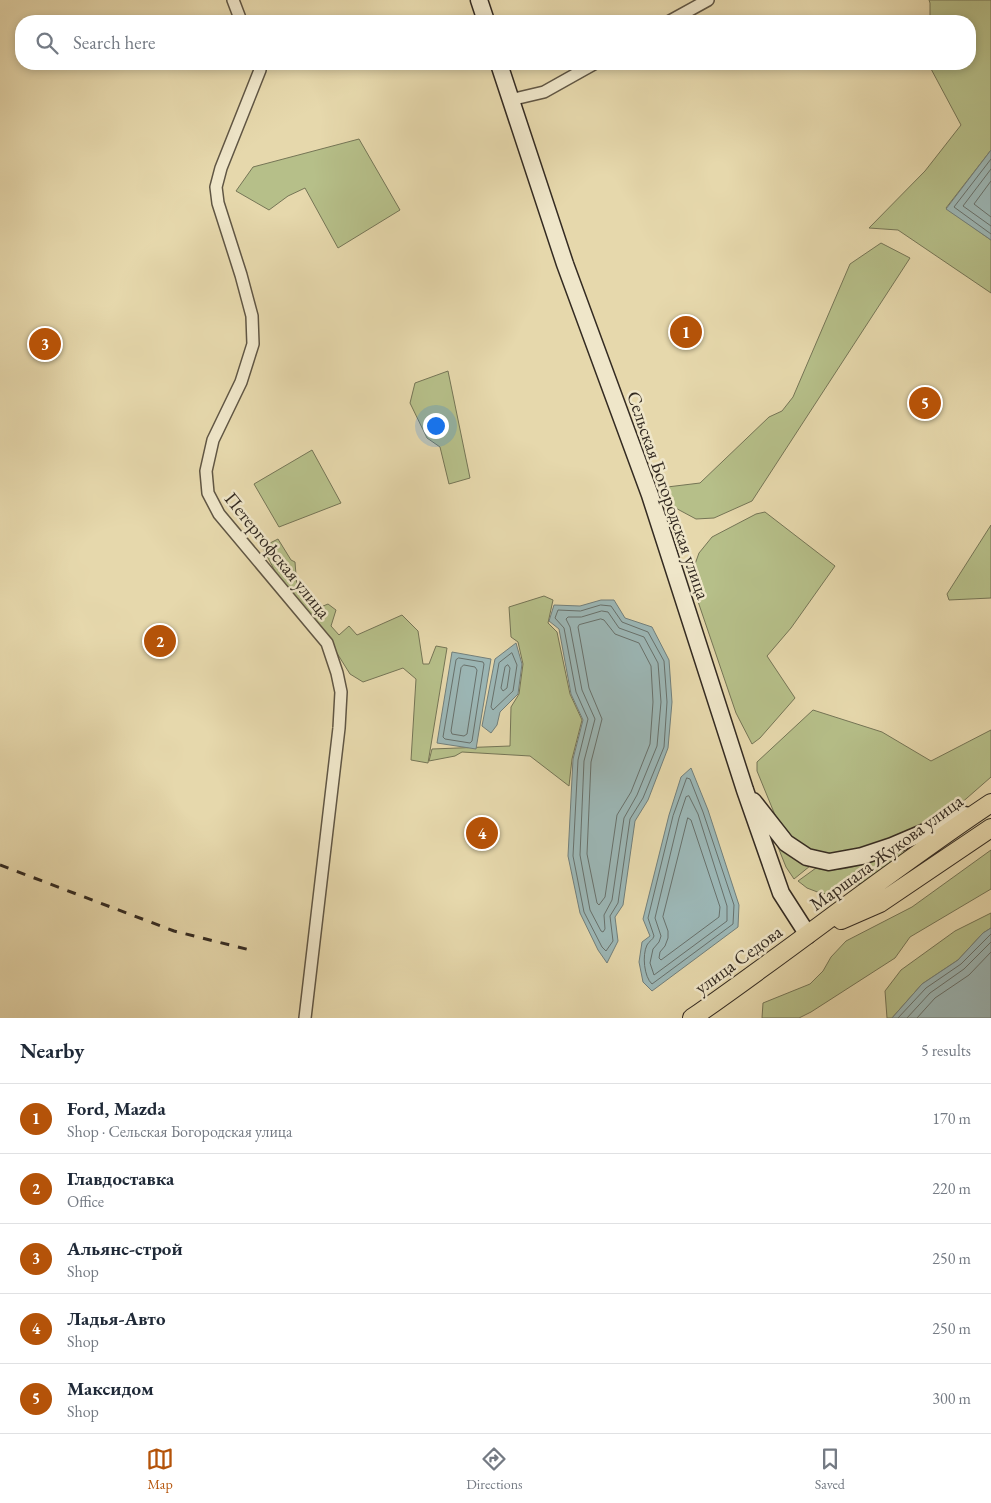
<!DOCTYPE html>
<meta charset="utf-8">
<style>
body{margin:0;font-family:"EB Garamond",serif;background:#f6f6f7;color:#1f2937}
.you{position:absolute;left:435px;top:425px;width:18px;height:18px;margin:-12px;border:4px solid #fff;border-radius:50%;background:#1a73e8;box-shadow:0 0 0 8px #1a73e833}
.badge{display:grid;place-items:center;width:32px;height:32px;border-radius:50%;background:#b45309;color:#fff;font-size:16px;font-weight:700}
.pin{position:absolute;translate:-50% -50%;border:2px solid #fff;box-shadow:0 1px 5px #0006}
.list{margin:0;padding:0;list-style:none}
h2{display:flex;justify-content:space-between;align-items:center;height:65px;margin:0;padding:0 20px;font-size:21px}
h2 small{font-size:16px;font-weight:400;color:#747a83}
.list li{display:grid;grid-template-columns:32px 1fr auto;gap:15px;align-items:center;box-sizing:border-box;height:70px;padding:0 20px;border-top:1px solid #e0e1e3}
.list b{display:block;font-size:19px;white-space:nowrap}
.list p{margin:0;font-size:16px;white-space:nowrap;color:#747a83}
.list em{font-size:16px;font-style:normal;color:#747a83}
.icon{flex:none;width:28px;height:28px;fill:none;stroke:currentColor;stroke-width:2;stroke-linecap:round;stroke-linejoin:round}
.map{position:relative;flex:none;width:991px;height:1018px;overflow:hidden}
.search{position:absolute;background:#fff;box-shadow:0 2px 8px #0003;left:15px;right:15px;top:15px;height:55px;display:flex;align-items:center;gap:12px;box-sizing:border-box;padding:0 18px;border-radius:20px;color:#747a83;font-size:19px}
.sheet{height:415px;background:#fff}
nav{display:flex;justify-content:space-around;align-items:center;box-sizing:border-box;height:70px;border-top:1px solid #e0e1e3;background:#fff;font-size:14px;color:#747a83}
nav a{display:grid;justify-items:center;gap:2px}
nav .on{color:#b45309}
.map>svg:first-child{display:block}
.green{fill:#b6bf89;stroke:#757556}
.water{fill:#9cb7b6;stroke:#727f7b}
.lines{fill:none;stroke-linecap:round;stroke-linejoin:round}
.shore{stroke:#68716c;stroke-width:1}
.street-casing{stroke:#605644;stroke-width:14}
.secondary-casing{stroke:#342b22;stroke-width:19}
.primary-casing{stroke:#342b22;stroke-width:20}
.street{stroke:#efe6c9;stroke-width:11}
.secondary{stroke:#efe6c9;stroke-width:16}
.primary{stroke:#e6d8ac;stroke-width:18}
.rail{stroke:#342b22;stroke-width:3;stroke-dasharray:9 9;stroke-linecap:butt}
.labels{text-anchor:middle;stroke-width:5;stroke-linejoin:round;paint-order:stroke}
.street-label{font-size:19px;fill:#342b22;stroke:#efe6c9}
</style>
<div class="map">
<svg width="991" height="1018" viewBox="0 0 991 1018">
<rect width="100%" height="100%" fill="#e6d8ac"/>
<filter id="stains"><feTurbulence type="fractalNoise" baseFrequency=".004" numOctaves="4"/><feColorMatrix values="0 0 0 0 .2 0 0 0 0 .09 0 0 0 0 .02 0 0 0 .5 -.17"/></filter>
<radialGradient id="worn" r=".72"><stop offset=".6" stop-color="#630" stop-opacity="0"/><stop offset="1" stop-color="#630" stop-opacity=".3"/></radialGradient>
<path class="green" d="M 929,0 L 991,0 L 991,150 L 946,208 L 991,240 L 991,293 L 898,230 L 869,228 L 925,171 L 961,125 L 930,67 L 930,64 L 970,64 L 970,21 L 930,21 L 930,3 Z
M 359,139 L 400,210 L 338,248 L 305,188 L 288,196 L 269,210 L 236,191 L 253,167 Z
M 881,243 L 910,258 L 752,501 L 714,518 L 696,519 L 668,504 L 659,488 L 700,483 L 769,417 L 782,411 L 793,397 L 850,264 Z
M 448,371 L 470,478 L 449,484 L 440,447 L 427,438 L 410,403 L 415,383 Z
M 312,450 L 341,503 L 279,527 L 254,484 Z
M 765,512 L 835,566 L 791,628 L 767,656 L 795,698 L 760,738 L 752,744 L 736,713 L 690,578 L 699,553 L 712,537 L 756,514 Z
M 991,525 L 991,598 L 949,600 L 947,594 Z
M 278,539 L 291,560 L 295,562 L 297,588 L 316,609 L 328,604 L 336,610 L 331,626 L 339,635 L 349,626 L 357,635 L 402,615 L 418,631 L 423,664 L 429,664 L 436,646 L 447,648 L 428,763 L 411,760 L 416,679 L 403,668 L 363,682 L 350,674 L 330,642 L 282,584 L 262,547 Z
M 544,596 L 553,600 L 548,623 L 557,632 L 570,694 L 582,720 L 572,759 L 569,786 L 530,756 L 462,752 L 455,756 L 429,761 L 432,749 L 510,746 L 511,707 L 519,694 L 523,664 L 518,642 L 511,637 L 509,607 Z
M 813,710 L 882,732 L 931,761 L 991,730 L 991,777 L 943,819 L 840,857 L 810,853 L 793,838 L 775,815 L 757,771 L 757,762 Z
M 776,842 L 796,860 L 810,866 L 794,879 L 786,867 Z
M 916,845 L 862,883 L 829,894 L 820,893 L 807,888 L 798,881 L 816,868 C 845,876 887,855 916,845 Z
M 991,850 L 991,889 L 910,937 L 895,958 L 811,1012 L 799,1018 L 762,1018 L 763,1003 L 810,984 L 823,971 L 831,957 L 846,941 L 912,907 Z
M 991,913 L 991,928 L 983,933 L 958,960 L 922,984 L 892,1018 L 887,1018 L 885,991 L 901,970 L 955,931 Z"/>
<path class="water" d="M 991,150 L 991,240 L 946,209 Z
M 601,600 L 614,600 L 625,618 L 652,627 L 669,660 L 672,702 L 668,748 L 648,800 L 635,821 L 623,905 L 615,917 L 618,941 L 607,963 L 598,950 L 580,913 L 568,856 L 573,759 L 583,720 L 571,694 L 559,629 L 549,621 L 554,605 L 580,606 Z
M 516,643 L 522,664 L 518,694 L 500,712 L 497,725 L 491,733 L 482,726 L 495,659 Z
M 452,652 L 491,659 L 476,749 L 437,743 Z
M 691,768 L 708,810 L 739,905 L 738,927 L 652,991 L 643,982 L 639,962 L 642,942 L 650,936 L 643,919 L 669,815 L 681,777 Z
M 991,928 L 991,1018 L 892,1018 L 922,984 L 958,960 L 983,933 Z"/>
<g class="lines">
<path class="shore" d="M 991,159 L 954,207 L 991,234
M 991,169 L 963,206 L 991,226
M 991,181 L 974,204 L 991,217
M 601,605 L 611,606 L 622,622 L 648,632 L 664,661 L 667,702 L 664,747 L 643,798 L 630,819 L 618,903 L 610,916 L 613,941 L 606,951 L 602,947 L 584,912 L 573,856 L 578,760 L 588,719 L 576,692 L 564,628 L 555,618 L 558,610 L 580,611 Z
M 602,611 L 608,612 L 619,628 L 644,637 L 658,663 L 661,702 L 657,746 L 637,795 L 624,818 L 612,900 L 604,915 L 605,929 L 603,932 L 601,931 L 590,910 L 580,855 L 584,761 L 595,719 L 582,690 L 570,627 L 566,619 L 568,617 L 581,617 Z
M 601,619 L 604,620 L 615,634 L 639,643 L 651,666 L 653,702 L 650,744 L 631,792 L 617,815 L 605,897 L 599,905 L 597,903 L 587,854 L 591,762 L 602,719 L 589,688 L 578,627 L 579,625 Z
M 512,653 L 517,665 L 513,691 L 493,710 L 491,707 L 499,663 Z
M 459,658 L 483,662 L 484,664 L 472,741 L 470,743 L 445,739 L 443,737 L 456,660 Z
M 464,665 L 475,667 L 477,670 L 467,734 L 464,736 L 452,734 L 451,731 L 461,668 Z
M 508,665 L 510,668 L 507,688 L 503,691 L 501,688 L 505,667 Z
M 687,778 L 690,779 L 703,812 L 734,905 L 733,924 L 652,984 C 644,977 642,955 647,945 C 649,941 653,940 654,936 L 648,918 L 673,816 Z
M 689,796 L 698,814 L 727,906 L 727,921 L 654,975 L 650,963 L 653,949 L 659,942 L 661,936 L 655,918 L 679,818 L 686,797 Z
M 688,818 L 691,820 L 720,907 L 719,917 L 661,960 L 659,958 L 660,952 L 665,946 L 668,938 L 668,931 L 663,917 Z
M 898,1018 L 926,988 L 961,964 L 991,934
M 907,1018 L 930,993 L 964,969 L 991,942
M 917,1018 L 935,998 L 969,975 L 991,952"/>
<defs>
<path id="street" d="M 233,0 L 241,21
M 670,21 L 708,0
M 258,64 L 260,70 L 221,168 L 216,187 L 218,203 L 241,275 L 252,316 L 253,344 L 241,382 L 213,440 L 206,471 L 208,493 L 219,514 L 327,643 L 337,673 L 341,692 L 339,728 L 305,1018
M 510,100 L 544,92 L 594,64"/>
<path id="secondary" d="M 479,0 L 486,21
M 499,64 L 565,264 L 650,495 L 745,790 L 781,893 L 808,935
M 753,801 L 786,843 L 807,857 L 829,862 L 862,856 L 892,846 L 965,815"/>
<path id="primary" d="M 841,920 L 880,903 L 991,828
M 692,1018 C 793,948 889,871 991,803"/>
</defs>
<use href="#street" class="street-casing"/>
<use href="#secondary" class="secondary-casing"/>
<use href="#primary" class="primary-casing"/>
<use href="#street" class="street"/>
<use href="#secondary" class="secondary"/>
<use href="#primary" class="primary"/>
<path class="rail" d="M 0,865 L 174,931 L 250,950"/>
</g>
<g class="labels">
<g class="street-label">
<text transform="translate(669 495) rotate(71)" y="7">Сельская Богородская улица</text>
<text transform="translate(278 555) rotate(51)" y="7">Петергофская улица</text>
<text transform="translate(886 852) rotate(-36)" y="7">Маршала Жукова улица</text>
<text transform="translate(738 959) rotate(-36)" y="7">улица Седова</text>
</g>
</g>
<rect width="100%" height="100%" filter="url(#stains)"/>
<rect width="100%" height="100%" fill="url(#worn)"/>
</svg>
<div class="you"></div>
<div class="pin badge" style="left:686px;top:332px">1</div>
<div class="pin badge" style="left:160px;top:641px">2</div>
<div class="pin badge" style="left:45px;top:344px">3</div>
<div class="pin badge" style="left:482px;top:833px">4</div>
<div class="pin badge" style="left:925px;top:403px">5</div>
<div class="search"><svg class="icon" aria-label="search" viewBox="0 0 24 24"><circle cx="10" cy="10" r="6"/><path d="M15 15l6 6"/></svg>Search here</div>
</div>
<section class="sheet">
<h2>Nearby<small>5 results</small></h2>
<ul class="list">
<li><span class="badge">1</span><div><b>Ford, Mazda</b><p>Shop · Сельская Богородская улица</p></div><em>170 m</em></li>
<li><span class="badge">2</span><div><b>Главдоставка</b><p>Office</p></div><em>220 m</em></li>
<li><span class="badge">3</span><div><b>Альянс-строй</b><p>Shop</p></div><em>250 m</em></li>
<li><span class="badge">4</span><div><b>Ладья-Авто</b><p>Shop</p></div><em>250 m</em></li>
<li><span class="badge">5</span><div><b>Максидом</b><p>Shop</p></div><em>300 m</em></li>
</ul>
</section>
<nav>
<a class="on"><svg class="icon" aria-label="map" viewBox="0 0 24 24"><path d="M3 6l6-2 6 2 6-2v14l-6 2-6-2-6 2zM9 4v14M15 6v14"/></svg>Map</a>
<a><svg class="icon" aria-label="directions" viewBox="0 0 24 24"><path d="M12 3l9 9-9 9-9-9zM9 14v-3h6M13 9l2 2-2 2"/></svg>Directions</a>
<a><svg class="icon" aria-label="saved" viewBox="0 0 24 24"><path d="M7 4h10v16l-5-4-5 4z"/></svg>Saved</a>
</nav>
